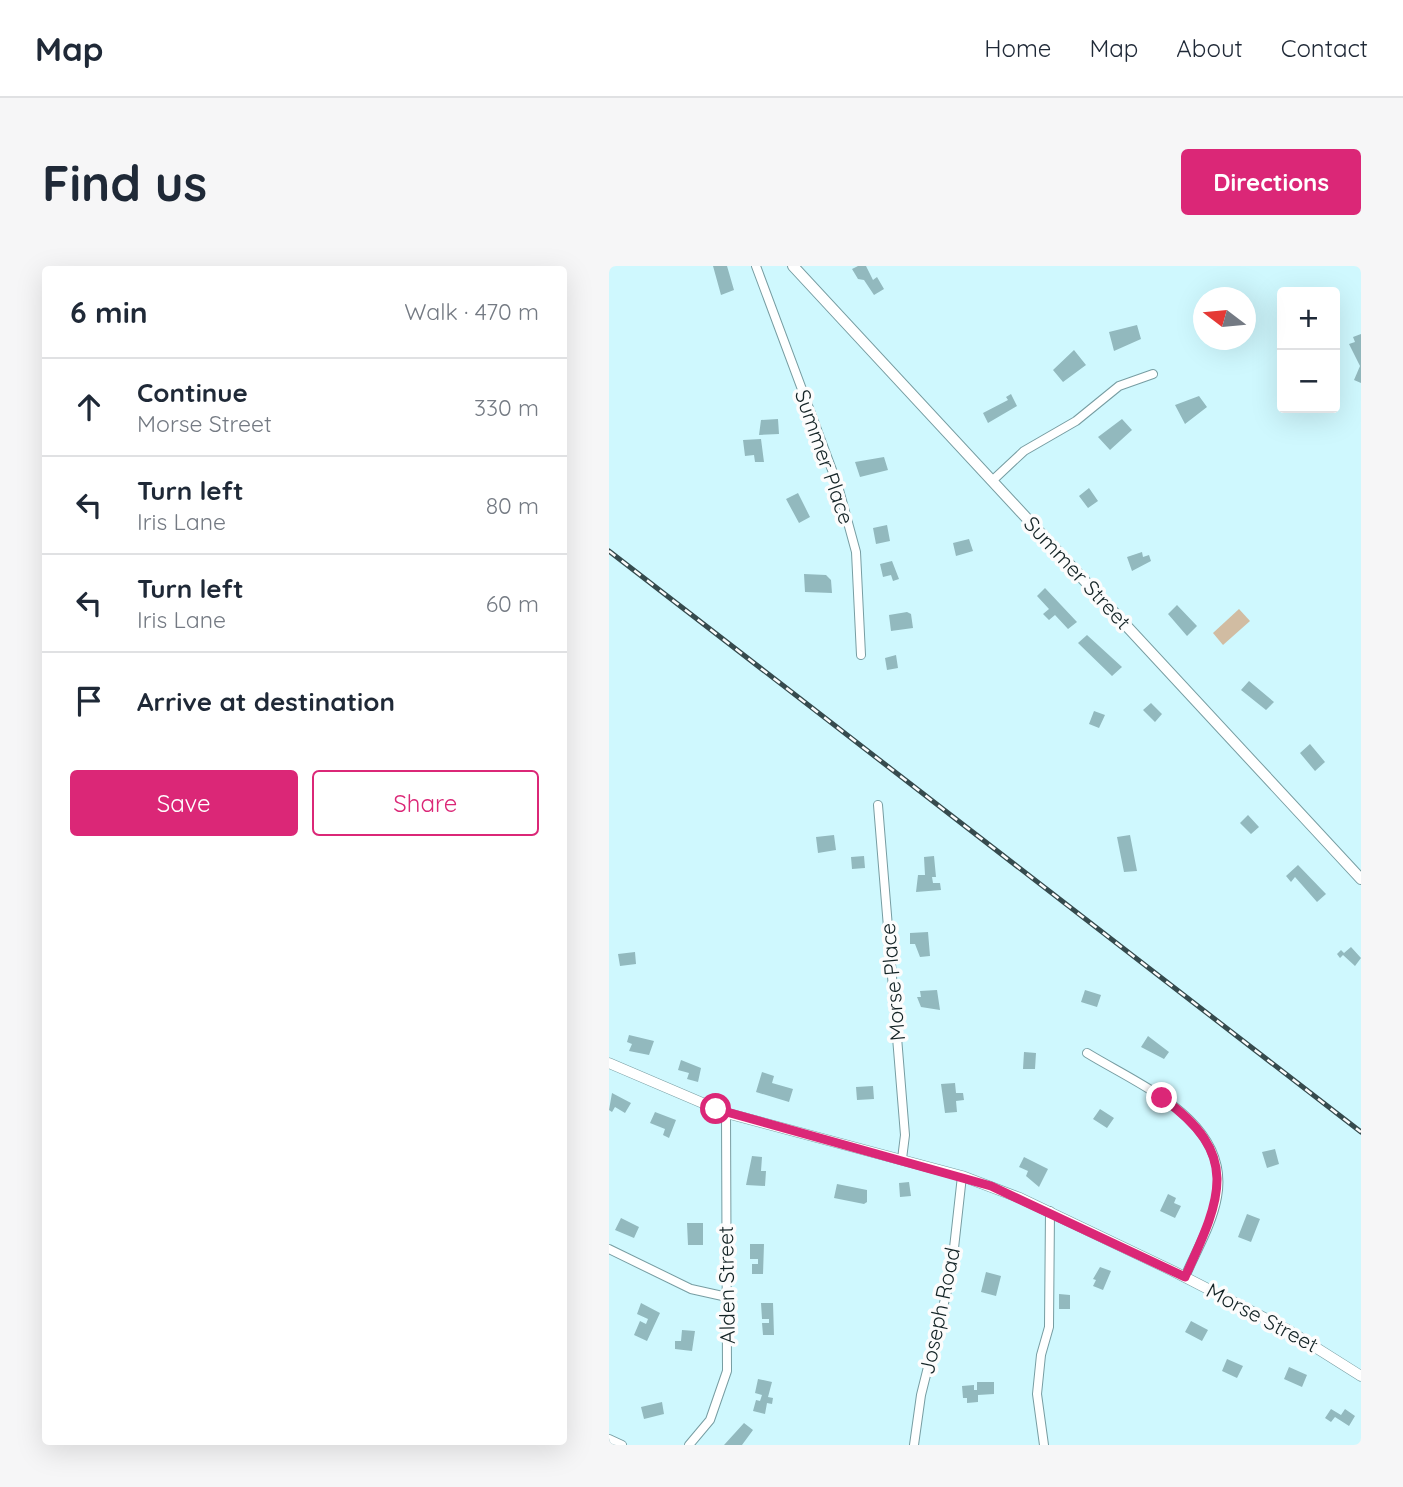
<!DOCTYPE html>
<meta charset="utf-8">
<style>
body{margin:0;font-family:Quicksand,sans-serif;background:#f6f6f7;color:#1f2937}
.controls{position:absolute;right:21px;top:21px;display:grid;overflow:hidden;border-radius:7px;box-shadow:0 7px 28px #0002}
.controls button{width:63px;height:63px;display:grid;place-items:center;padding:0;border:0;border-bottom:2px solid #e0e1e3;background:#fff;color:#1f2937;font:35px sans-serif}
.compass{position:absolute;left:584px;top:21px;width:63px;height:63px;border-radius:50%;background:#fff;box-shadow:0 7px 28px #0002;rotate:286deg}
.stop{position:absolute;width:21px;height:21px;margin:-16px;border:5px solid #db2777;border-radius:50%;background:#fff}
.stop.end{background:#db2777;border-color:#fff;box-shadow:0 2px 7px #0008}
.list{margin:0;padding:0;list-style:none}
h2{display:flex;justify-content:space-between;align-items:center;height:91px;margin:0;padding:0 28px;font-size:30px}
h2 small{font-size:23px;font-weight:400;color:#747a83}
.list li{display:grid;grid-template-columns:46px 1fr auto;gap:21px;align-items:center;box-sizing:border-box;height:98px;padding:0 28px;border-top:2px solid #e0e1e3}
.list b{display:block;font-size:26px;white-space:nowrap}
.list p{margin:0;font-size:23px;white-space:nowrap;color:#747a83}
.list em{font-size:23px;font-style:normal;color:#747a83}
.actions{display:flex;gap:14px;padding:21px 28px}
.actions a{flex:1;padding:16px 0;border:2px solid #db2777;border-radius:7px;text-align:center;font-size:24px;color:#db2777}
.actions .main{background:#db2777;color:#fff}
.icon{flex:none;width:38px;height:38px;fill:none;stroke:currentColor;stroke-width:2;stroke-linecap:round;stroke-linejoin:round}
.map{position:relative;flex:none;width:752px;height:1179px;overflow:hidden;border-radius:7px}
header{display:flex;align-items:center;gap:42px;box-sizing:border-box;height:98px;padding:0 35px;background:#fff;border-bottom:2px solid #e0e1e3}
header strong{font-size:33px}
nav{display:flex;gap:38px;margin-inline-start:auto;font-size:24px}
.intro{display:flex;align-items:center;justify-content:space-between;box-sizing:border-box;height:168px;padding:0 42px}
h1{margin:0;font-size:49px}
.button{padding:18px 32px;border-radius:7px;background:#db2777;color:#fff;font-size:24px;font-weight:700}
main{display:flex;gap:42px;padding:0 42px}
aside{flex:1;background:#fff;border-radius:7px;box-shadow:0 7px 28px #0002}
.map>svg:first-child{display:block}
.green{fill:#d1bca2}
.building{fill:#92b9be}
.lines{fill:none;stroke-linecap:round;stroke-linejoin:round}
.minor-casing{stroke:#779da2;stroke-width:10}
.tertiary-casing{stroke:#779da2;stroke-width:11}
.secondary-casing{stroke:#779da2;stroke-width:12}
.minor{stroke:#fff;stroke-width:8}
.tertiary{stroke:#fff;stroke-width:10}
.secondary{stroke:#fff;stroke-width:10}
.rail-casing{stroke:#364b4e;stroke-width:5}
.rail{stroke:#fcfcfc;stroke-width:2.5;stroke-dasharray:8;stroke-linecap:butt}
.route{stroke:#db2777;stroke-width:9}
.labels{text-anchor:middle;stroke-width:7;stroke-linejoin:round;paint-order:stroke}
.street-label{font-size:21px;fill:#132325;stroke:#fcfcfc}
</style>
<header>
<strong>Map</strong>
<nav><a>Home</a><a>Map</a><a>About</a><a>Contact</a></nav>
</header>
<div class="intro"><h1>Find us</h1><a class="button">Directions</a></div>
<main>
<aside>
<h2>6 min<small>Walk · 470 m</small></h2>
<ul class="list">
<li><svg class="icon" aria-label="ahead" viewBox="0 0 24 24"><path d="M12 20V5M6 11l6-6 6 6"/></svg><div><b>Continue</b><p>Morse Street</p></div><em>330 m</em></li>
<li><svg class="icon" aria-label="left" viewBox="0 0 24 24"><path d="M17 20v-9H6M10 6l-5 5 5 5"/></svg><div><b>Turn left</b><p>Iris Lane</p></div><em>80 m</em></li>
<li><svg class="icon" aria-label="left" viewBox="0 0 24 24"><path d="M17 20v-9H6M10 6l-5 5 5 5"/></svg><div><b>Turn left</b><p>Iris Lane</p></div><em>60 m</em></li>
<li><svg class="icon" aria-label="arrive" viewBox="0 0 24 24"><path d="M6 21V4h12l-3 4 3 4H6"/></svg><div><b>Arrive at destination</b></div></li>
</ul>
<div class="actions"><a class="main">Save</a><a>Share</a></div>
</aside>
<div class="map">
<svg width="752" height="1179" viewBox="0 0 752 1179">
<rect width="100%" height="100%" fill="#cff8fe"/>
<path class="green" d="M 630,343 L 641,355 L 614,379 L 604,367 Z"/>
<path class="building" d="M 104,0 L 118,0 L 125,24 L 112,29 Z
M 249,0 L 257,0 L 264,14 L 268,11 L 275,23 L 265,29 L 255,14 L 249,13 L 243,3 Z
M 528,59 L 532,73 L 505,85 L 500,66 Z
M 752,68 L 752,117 L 745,114 L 751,100 L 740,78 L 746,76 L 744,71 Z
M 465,84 L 477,99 L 454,116 L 444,104 Z
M 402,128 L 408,140 L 379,157 L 374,147 L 399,134 L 397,131 Z
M 590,130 L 598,141 L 576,158 L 566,139 Z
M 169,153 L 170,168 L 150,169 L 152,154 Z
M 513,153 L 523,164 L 501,184 L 489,171 Z
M 152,173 L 155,196 L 146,196 L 145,189 L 136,190 L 134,174 Z
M 275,191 L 279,204 L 251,211 L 246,196 Z
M 480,222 L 489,235 L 479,242 L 470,230 Z
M 189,227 L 201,251 L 190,257 L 177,233 Z
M 278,259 L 281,275 L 267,278 L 264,262 Z
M 360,273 L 364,285 L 347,290 L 344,277 Z
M 533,286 L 534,291 L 540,289 L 542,295 L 523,305 L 518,291 Z
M 283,295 L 290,313 L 284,315 L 282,309 L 274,311 L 271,298 Z
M 195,308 L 217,309 L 222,314 L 223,327 L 196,326 Z
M 436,322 L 468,356 L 459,363 L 446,349 L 440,354 L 434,348 L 440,343 L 428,330 Z
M 568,339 L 588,360 L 578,370 L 559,348 Z
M 298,346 L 302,348 L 304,362 L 282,365 L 280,349 Z
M 478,369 L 513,401 L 503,410 L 469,377 Z
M 287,389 L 289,402 L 278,404 L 276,392 Z
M 640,415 L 665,436 L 657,444 L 632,424 Z
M 542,437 L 553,448 L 546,456 L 534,444 Z
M 485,445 L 496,449 L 490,462 L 480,458 Z
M 701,478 L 716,496 L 706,505 L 691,487 Z
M 639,549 L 650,561 L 642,568 L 631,557 Z
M 225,569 L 227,584 L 209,587 L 207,571 Z
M 521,569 L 528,605 L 515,606 L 508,571 Z
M 255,590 L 256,602 L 243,603 L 242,591 Z
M 325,590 L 327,611 L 323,611 L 324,617 L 331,617 L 332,624 L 307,626 L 309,609 L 316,609 L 315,591 Z
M 689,599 L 717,628 L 708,636 L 686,611 L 682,616 L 677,610 Z
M 319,666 L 321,690 L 311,691 L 306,678 L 301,678 L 301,667 Z
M 742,681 L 752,692 L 746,700 L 734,689 L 731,692 L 728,688 L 732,684 L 735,687 Z
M 26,686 L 27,698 L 11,700 L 9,688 Z
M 328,724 L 331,744 L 312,741 L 308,731 L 312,731 L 311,725 Z
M 476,724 L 492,729 L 488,741 L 472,736 Z
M 20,769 L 45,775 L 40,789 L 20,785 L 23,778 L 18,776 Z
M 539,770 L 560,786 L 555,793 L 532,781 Z
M 415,786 L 427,787 L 426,803 L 414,803 Z
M 72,794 L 92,802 L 89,816 L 78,813 L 80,807 L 69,804 Z
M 153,806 L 165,810 L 163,817 L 184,823 L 180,836 L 147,826 Z
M 346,817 L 347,827 L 354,827 L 355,834 L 347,835 L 348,846 L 336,847 L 332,818 Z
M 264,820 L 265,833 L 248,834 L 247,821 Z
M 3,827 L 22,837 L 16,847 L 6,841 L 3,846 L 0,844 Z
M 491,843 L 505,852 L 498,862 L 484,853 Z
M 46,846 L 67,854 L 60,872 L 54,869 L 56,863 L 41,857 Z
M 666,883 L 670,898 L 658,902 L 653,886 Z
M 143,890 L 153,891 L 152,905 L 157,905 L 156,920 L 137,919 Z
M 415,891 L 439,903 L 430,921 L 417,910 L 419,905 L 410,901 Z
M 300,916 L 302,930 L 291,931 L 290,917 Z
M 228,918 L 258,924 L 258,936 L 255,938 L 225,932 Z
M 559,928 L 567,932 L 565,937 L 572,940 L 566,952 L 551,945 Z
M 638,948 L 651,953 L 642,976 L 629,971 Z
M 12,952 L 30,961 L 25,972 L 6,964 Z
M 78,957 L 94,957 L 94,979 L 79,979 Z
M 141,978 L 155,978 L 154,1008 L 143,1008 L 143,998 L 149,998 L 149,993 L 141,993 Z
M 491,1001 L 502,1005 L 494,1024 L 484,1020 L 487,1014 L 484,1013 Z
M 377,1006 L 392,1010 L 387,1030 L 372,1026 Z
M 450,1028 L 461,1029 L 461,1043 L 450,1043 Z
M 32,1037 L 51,1047 L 38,1075 L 25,1069 L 31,1055 L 37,1058 L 39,1053 L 28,1048 Z
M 152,1037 L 164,1037 L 165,1069 L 154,1069 L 153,1057 L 160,1057 L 160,1053 L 153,1053 Z
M 582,1055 L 599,1064 L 593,1075 L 576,1066 Z
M 73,1064 L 86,1065 L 83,1085 L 66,1083 L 66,1075 L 72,1075 Z
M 618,1093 L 634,1100 L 628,1112 L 613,1105 Z
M 680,1101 L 698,1109 L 693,1121 L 675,1113 Z
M 149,1113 L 163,1116 L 159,1131 L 164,1132 L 163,1138 L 158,1137 L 156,1148 L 144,1145 L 147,1134 L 151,1135 L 153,1129 L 146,1127 Z
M 368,1116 L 385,1116 L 385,1128 L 369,1129 L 369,1136 L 358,1137 L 358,1132 L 354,1132 L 353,1120 L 365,1119 L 365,1124 L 368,1124 Z
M 53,1136 L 55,1148 L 35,1153 L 32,1141 Z
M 722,1143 L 732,1149 L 736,1143 L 746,1150 L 740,1160 L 726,1151 L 722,1156 L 716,1152 Z
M 135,1157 L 144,1164 L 133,1179 L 115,1179 Z"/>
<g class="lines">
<defs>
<path id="minor" d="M 147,0 L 229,220 L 247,286 L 252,389
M 383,215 L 415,185 L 467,155 L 510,120 L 544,108
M 269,539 L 296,869 L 293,893
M 478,787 C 530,819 622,855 608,931 C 603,959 587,985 576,1011
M 0,983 L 82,1023 L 118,1031
M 0,1173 L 13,1179
M 80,1179 L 101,1154 L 118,1105 L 117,847
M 305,1179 L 312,1129 L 342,1009 L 353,910
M 435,1179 L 428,1128 L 432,1089 L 440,1061 L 441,945"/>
<path id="tertiary" d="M 0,797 L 117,847 L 353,910 L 411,932 L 564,1005 L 679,1064 L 752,1110"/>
<path id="secondary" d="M 184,0 L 752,613"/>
</defs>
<use href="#minor" class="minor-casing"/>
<use href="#tertiary" class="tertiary-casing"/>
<use href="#secondary" class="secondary-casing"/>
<use href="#minor" class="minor"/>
<use href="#tertiary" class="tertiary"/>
<use href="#secondary" class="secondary"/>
<defs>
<path id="rail" d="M 0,285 L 752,866"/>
</defs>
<use href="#rail" class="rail-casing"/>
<use href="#rail" class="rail"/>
</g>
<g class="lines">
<path class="route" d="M 107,843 L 382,920 L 576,1011 C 611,934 634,889 553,832"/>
</g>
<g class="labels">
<g class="street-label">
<text transform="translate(215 191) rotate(71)" y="7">Summer Place</text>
<text transform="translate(468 307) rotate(47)" y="7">Summer Street</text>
<text transform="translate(284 716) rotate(-95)" y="7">Morse Place</text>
<text transform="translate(118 1019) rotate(-91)" y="7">Alden Street</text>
<text transform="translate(331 1045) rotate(-78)" y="7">Joseph Road</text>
<text transform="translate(653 1052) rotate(28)" y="7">Morse Street</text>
</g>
</g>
</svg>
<div class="controls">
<button>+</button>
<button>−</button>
</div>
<svg class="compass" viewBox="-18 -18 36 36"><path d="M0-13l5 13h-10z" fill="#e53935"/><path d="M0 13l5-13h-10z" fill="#747a83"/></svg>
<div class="stop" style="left:107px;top:843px"></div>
<div class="stop end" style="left:553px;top:832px"></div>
</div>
</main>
